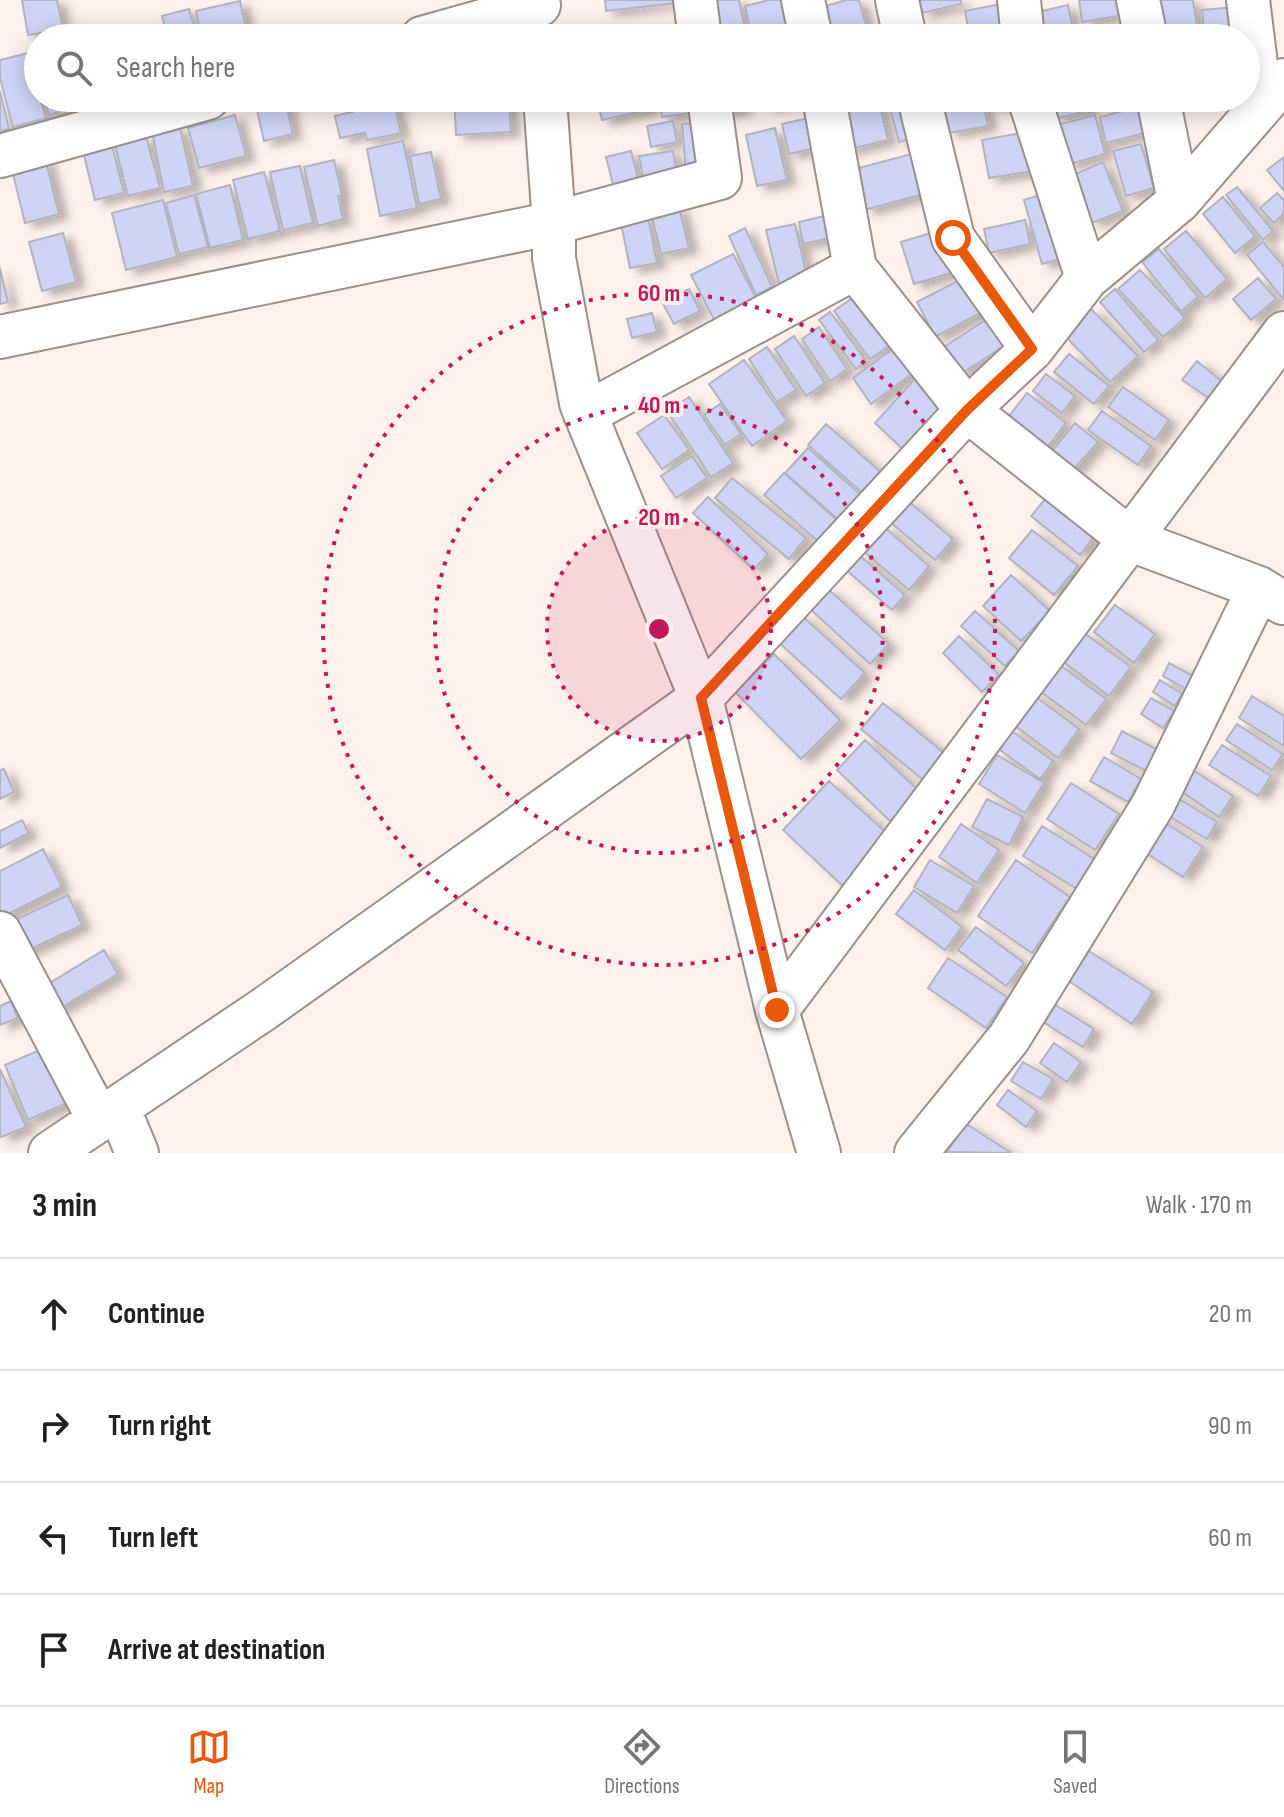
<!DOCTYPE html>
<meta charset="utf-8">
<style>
body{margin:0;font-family:"Sofia Sans Condensed",sans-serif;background:#f2f2f2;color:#202124}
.stop{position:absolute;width:24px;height:24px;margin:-18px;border:6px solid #ea580c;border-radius:50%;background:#fff}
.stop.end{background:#ea580c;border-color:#fff;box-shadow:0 2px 8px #0008}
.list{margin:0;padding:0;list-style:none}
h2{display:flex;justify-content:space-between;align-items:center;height:104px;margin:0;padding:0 32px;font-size:34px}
h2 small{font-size:26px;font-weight:400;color:#757577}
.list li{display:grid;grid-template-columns:52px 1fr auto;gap:24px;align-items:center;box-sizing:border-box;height:112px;padding:0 32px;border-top:2px solid #e0e0e0}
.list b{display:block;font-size:30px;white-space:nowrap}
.list em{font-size:26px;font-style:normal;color:#757577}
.icon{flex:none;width:44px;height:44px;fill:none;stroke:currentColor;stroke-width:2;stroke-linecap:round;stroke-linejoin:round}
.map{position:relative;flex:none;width:1284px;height:1153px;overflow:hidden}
.search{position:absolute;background:#fff;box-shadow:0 4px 20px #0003;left:24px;right:24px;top:24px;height:88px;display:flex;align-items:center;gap:20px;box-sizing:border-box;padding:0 28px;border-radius:44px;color:#757577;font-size:30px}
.sheet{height:552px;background:#fff}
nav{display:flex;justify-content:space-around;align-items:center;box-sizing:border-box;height:112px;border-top:2px solid #e0e0e0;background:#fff;font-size:22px;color:#757577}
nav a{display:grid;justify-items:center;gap:4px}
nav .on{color:#ea580c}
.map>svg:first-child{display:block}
.building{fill:#cfd3f5;stroke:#b1b3be;stroke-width:2;filter:url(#shadow)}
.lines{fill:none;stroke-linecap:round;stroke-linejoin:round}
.street-casing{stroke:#9a8f89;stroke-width:46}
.street{stroke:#fff;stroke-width:42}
.route{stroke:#ea580c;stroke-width:10}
.ring{fill:none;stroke:#c2185b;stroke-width:4;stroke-dasharray:4 8}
.centre{fill:#c2185b;stroke:#fef1eb;stroke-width:4}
.ring-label{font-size:24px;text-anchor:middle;font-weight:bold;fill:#c2185b;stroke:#fef1eb;stroke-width:8;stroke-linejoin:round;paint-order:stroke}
</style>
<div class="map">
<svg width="1284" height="1153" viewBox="0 0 1284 1153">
<defs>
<filter id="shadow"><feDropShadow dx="9" dy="5" stdDeviation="4" flood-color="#0004"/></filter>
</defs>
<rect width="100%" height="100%" fill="#fef1eb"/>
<path class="building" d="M 22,0 L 57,0 L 63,29 L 28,35 Z
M 605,0 L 686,0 L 686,2 L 606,11 Z
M 701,0 L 739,0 L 745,28 L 709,36 Z
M 769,0 L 782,0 L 792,37 L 752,38 L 745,6 Z
M 846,0 L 859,0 L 868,32 L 845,38 L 825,38 L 816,9 Z
M 919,0 L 961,0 L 961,4 L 922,13 Z
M 1079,0 L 1127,0 L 1130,14 L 1082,22 Z
M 1151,0 L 1193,0 L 1199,38 L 1158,38 Z
M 240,1 L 248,38 L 202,38 L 196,11 Z
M 1006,3 L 1011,31 L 970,38 L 965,11 Z
M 1068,5 L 1075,38 L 1044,38 L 1038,12 Z
M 1235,7 L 1239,38 L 1205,38 L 1202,10 Z
M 189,9 L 197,38 L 167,38 L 162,16 Z
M 158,25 L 162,38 L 127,38 L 126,33 Z
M 694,28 L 695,38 L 659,38 L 659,33 Z
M 123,30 L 125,38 L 94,38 L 93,37 Z
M 28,53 L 38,98 L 40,98 L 46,118 L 13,127 L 0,78 L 0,60 Z
M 0,91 L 9,129 L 0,131 Z
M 44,98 L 71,98 L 74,108 L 49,115 Z
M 77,98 L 105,98 L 106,101 L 79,108 Z
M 357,98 L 393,98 L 401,133 L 367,140 L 365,133 L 340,138 L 335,116 L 360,110 Z
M 454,98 L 509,98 L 511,132 L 456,135 Z
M 605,98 L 650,98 L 652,109 L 602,120 L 597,100 Z
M 659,98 L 702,98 L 704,111 L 662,117 Z
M 719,98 L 740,98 L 742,110 L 722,113 Z
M 766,98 L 802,98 L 768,105 Z
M 909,98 L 924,135 L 899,142 L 889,104 Z
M 942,98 L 982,98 L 988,126 L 949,133 Z
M 990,98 L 1026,98 L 1027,101 L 992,107 Z
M 1050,98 L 1088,98 L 1091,110 L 1055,119 Z
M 1100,98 L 1135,98 L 1136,103 L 1102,110 Z
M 285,100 L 293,134 L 264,141 L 256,106 Z
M 879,102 L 888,140 L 846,150 L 837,112 Z
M 1138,107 L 1145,133 L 1106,143 L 1100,117 Z
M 235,115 L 246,156 L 199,168 L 188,128 Z
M 822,115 L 829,145 L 789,154 L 782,124 Z
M 1095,115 L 1105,154 L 1067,165 L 1057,125 Z
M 673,121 L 677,142 L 651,147 L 647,126 Z
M 706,122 L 711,170 L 686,172 L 682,124 Z
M 180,127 L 193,186 L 164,192 L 152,132 Z
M 775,128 L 787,180 L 757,186 L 746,135 Z
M 1032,131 L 1039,170 L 989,178 L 982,140 Z
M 146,136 L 160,188 L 128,196 L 115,145 Z
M 403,141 L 417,208 L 380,216 L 367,149 Z
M 1141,144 L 1154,188 L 1126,196 L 1113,151 Z
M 112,145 L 124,193 L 95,200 L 83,151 Z
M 927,150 L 938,190 L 865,210 L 855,169 Z
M 631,151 L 641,190 L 616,196 L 606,157 Z
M 673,151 L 678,180 L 645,187 L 639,156 Z
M 431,152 L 441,199 L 419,204 L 410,156 Z
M 1284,157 L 1284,191 L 1267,170 Z
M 45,158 L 59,214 L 25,223 L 11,166 Z
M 334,160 L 342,196 L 338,196 L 343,219 L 318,226 L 304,167 Z
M 1103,162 L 1123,211 L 1092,223 L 1073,175 Z
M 300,166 L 313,223 L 283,230 L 270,172 Z
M 264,172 L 280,231 L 248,239 L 233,180 Z
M 230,185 L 243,240 L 210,248 L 196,194 Z
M 1237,187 L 1273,231 L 1263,240 L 1226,195 Z
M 1047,193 L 1064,258 L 1042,264 L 1024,200 Z
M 1277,193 L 1284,200 L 1284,213 L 1274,223 L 1260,208 Z
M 194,195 L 208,247 L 179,254 L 166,203 Z
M 1223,197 L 1255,236 L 1235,253 L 1203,214 Z
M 163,200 L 177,257 L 126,270 L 112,213 Z
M 679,207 L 689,248 L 661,254 L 651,213 Z
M 647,212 L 657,263 L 630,268 L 620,218 Z
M 837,213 L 842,235 L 803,244 L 799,222 Z
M 1025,220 L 1030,244 L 989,253 L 984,229 Z
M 795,224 L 808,282 L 780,288 L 766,230 Z
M 745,228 L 772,287 L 756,295 L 729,236 Z
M 941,230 L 954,272 L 914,284 L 901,242 Z
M 1186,231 L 1227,279 L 1205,298 L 1164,249 Z
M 63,233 L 76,282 L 42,291 L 29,242 Z
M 1263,242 L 1284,267 L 1284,300 L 1247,255 Z
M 1159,249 L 1198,297 L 1181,311 L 1142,262 Z
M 733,254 L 764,313 L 722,335 L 691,275 Z
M 0,268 L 8,302 L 0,304 Z
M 1140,270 L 1185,318 L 1163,337 L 1118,289 Z
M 969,275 L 986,310 L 935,337 L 917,302 Z
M 1258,278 L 1276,299 L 1251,320 L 1233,299 Z
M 689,289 L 700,311 L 674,324 L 662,302 Z
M 1115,289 L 1158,340 L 1144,352 L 1100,302 Z
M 855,296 L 891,344 L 870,359 L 834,311 Z
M 1091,309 L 1138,356 L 1110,382 L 1064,335 Z
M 830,312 L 866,361 L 856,369 L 819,320 Z
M 652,313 L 657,332 L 632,338 L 627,319 Z
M 987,319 L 1004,346 L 961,374 L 944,347 Z
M 819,327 L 847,369 L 830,381 L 802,339 Z
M 794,336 L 825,383 L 806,396 L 775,349 Z
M 767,347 L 796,390 L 777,402 L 749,359 Z
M 894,348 L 913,373 L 871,404 L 853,378 Z
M 1069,354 L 1109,386 L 1094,404 L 1054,372 Z
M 744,360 L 787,421 L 752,446 L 709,384 Z
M 1197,361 L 1230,388 L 1215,402 L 1182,380 Z
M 1046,374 L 1075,396 L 1062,413 L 1033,391 Z
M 915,379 L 947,408 L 906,452 L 875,423 Z
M 1123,387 L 1169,420 L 1155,440 L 1108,407 Z
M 1027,393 L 1066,423 L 1039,458 L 1000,428 Z
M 689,397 L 733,463 L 711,477 L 667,411 Z
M 720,404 L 741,434 L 725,445 L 704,415 Z
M 1102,411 L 1151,446 L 1138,465 L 1088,430 Z
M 664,415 L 689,450 L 662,469 L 637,433 Z
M 1075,423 L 1098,442 L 1068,476 L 1046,458 Z
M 826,424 L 883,474 L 865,495 L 808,445 Z
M 808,448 L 863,497 L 841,522 L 785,473 Z
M 692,456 L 707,478 L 676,498 L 661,476 Z
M 784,473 L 838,521 L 819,542 L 764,495 Z
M 732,478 L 806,538 L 789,559 L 715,498 Z
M 708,497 L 768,554 L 754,570 L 693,513 Z
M 1046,498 L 1094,536 L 1080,555 L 1031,516 Z
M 907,500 L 953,539 L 935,560 L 889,521 Z
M 883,526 L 929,566 L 909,590 L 862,550 Z
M 1032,530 L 1078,566 L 1054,595 L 1009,558 Z
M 858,554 L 905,595 L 892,610 L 845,569 Z
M 1011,575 L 1050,611 L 1021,641 L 983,606 Z
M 827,588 L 889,644 L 870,664 L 809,608 Z
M 1115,605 L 1155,634 L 1134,663 L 1094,632 Z
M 975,611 L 1019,651 L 1005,666 L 961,626 Z
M 801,615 L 865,673 L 841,699 L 777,641 Z
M 1083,632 L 1131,667 L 1109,696 L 1061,660 Z
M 959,636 L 999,675 L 982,692 L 943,653 Z
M 774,654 L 840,720 L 801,759 L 735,692 Z
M 1057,663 L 1106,699 L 1086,725 L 1037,689 Z
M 1169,663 L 1193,676 L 1186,689 L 1163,676 Z
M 1160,680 L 1182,694 L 1175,706 L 1153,692 Z
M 1031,693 L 1079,729 L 1058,758 L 1010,722 Z
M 1252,696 L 1284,716 L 1284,746 L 1239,718 Z
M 1151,698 L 1174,711 L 1163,728 L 1141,714 Z
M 883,703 L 949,757 L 927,783 L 861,729 Z
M 1237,724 L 1283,754 L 1272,770 L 1226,740 Z
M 1009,729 L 1053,761 L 1040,779 L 996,747 Z
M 1122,731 L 1156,749 L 1146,771 L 1111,753 Z
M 865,740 L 919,791 L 891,822 L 837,770 Z
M 1222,745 L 1271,776 L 1258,796 L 1209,765 Z
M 997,755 L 1044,783 L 1025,813 L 979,784 Z
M 1104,757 L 1141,779 L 1128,802 L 1090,781 Z
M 1185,765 L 1233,796 L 1219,817 L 1172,785 Z
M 4,769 L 14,792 L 0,799 L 0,770 Z
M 829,781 L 892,838 L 845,888 L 783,830 Z
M 1071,783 L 1119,814 L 1095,850 L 1047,819 Z
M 1166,791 L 1217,822 L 1207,839 L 1155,808 Z
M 987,799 L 1023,817 L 1009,845 L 972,827 Z
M 1153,815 L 1203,847 L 1183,877 L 1134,845 Z
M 22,820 L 29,833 L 0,848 L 0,831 Z
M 961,824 L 999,850 L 977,883 L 939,857 Z
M 1042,826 L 1096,860 L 1077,889 L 1023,856 Z
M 43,849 L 62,887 L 0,918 L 0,871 Z
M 930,860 L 974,886 L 957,913 L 914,887 Z
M 1016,860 L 1070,897 L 1032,953 L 978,916 Z
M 914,890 L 962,927 L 945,950 L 896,914 Z
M 68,895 L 82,925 L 14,957 L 0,927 Z
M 976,927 L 1024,963 L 1006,986 L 958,950 Z
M 104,950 L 118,974 L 57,1010 L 43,987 Z
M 1089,951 L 1153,992 L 1132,1024 L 1069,981 Z
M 948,958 L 1007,997 L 986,1028 L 928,988 Z
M 11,1001 L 18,1018 L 0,1025 L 0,1006 Z
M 1054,1004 L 1094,1029 L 1083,1047 L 1043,1022 Z
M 1054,1043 L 1081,1062 L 1067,1082 L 1040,1063 Z
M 42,1049 L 65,1104 L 28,1120 L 5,1065 Z
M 1023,1062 L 1053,1079 L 1041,1099 L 1011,1081 Z
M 0,1069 L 26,1127 L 1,1137 L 0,1136 Z
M 1008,1090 L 1037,1111 L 1026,1127 L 997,1105 Z
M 965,1123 L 1011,1153 L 947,1152 Z"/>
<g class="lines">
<defs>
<path id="street" d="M 695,0 L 700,38
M 803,0 L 811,38
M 897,0 L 905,38
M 1019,0 L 1023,38
M 1138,0 L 1146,38
M 1248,0 L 1261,105
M 422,38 L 539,5
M 545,98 L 554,223 L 554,258 L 581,403 L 701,698 L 777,1010 L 819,1153
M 919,98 L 953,238 L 1032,349
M 1029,98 L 1087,278
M 1158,98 L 1179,201
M 0,156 L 208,98
M 855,268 L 967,410 L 1131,540 L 1259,588 L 1283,603
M 0,337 L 554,223 L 720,178 L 709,98
M 585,414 L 855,268 L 824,98
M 0,933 L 99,1120
M 777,1010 L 1284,333
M 118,1107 L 137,1153
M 50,1153 L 264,1009 L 701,698 L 967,410 L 1032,349 L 1087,278 L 1179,201 L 1284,80
M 916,1153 L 1009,1038 L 1153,805 L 1259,588"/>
</defs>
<use href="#street" class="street-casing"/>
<use href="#street" class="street"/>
</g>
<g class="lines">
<path class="route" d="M 777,1010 L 701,698 L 967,410 L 1032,349 L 953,238"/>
</g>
<circle cx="659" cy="629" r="112" fill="#c2185b" fill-opacity=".12"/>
<g class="ring">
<circle cx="659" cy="629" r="112"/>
<circle cx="659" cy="629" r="224"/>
<circle cx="659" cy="629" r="336"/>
</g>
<circle cx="659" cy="629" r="12" class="centre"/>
<g class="ring-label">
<text x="659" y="301">60 m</text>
<text x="659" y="413">40 m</text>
<text x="659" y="525">20 m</text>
</g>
</svg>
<div class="stop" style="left:953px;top:238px"></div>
<div class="stop end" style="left:777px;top:1010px"></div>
<div class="search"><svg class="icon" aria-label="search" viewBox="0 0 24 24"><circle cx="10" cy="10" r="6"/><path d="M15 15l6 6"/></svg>Search here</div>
</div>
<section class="sheet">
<h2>3 min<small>Walk · 170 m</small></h2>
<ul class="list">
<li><svg class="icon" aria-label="ahead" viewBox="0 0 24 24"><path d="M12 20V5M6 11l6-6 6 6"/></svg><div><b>Continue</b></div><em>20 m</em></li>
<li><svg class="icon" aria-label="right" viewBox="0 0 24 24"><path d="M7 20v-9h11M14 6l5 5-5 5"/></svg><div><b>Turn right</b></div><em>90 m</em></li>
<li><svg class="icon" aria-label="left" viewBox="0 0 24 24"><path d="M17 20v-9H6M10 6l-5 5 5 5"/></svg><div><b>Turn left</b></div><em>60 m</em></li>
<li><svg class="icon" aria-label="arrive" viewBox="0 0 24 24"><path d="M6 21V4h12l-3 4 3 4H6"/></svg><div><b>Arrive at destination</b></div></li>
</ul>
</section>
<nav>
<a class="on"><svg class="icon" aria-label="map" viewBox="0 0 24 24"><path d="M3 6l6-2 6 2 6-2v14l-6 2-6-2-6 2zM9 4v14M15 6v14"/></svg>Map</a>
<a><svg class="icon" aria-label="directions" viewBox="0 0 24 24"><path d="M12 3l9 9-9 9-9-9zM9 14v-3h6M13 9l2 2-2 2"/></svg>Directions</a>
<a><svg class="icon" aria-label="saved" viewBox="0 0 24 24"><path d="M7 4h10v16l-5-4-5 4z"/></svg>Saved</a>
</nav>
